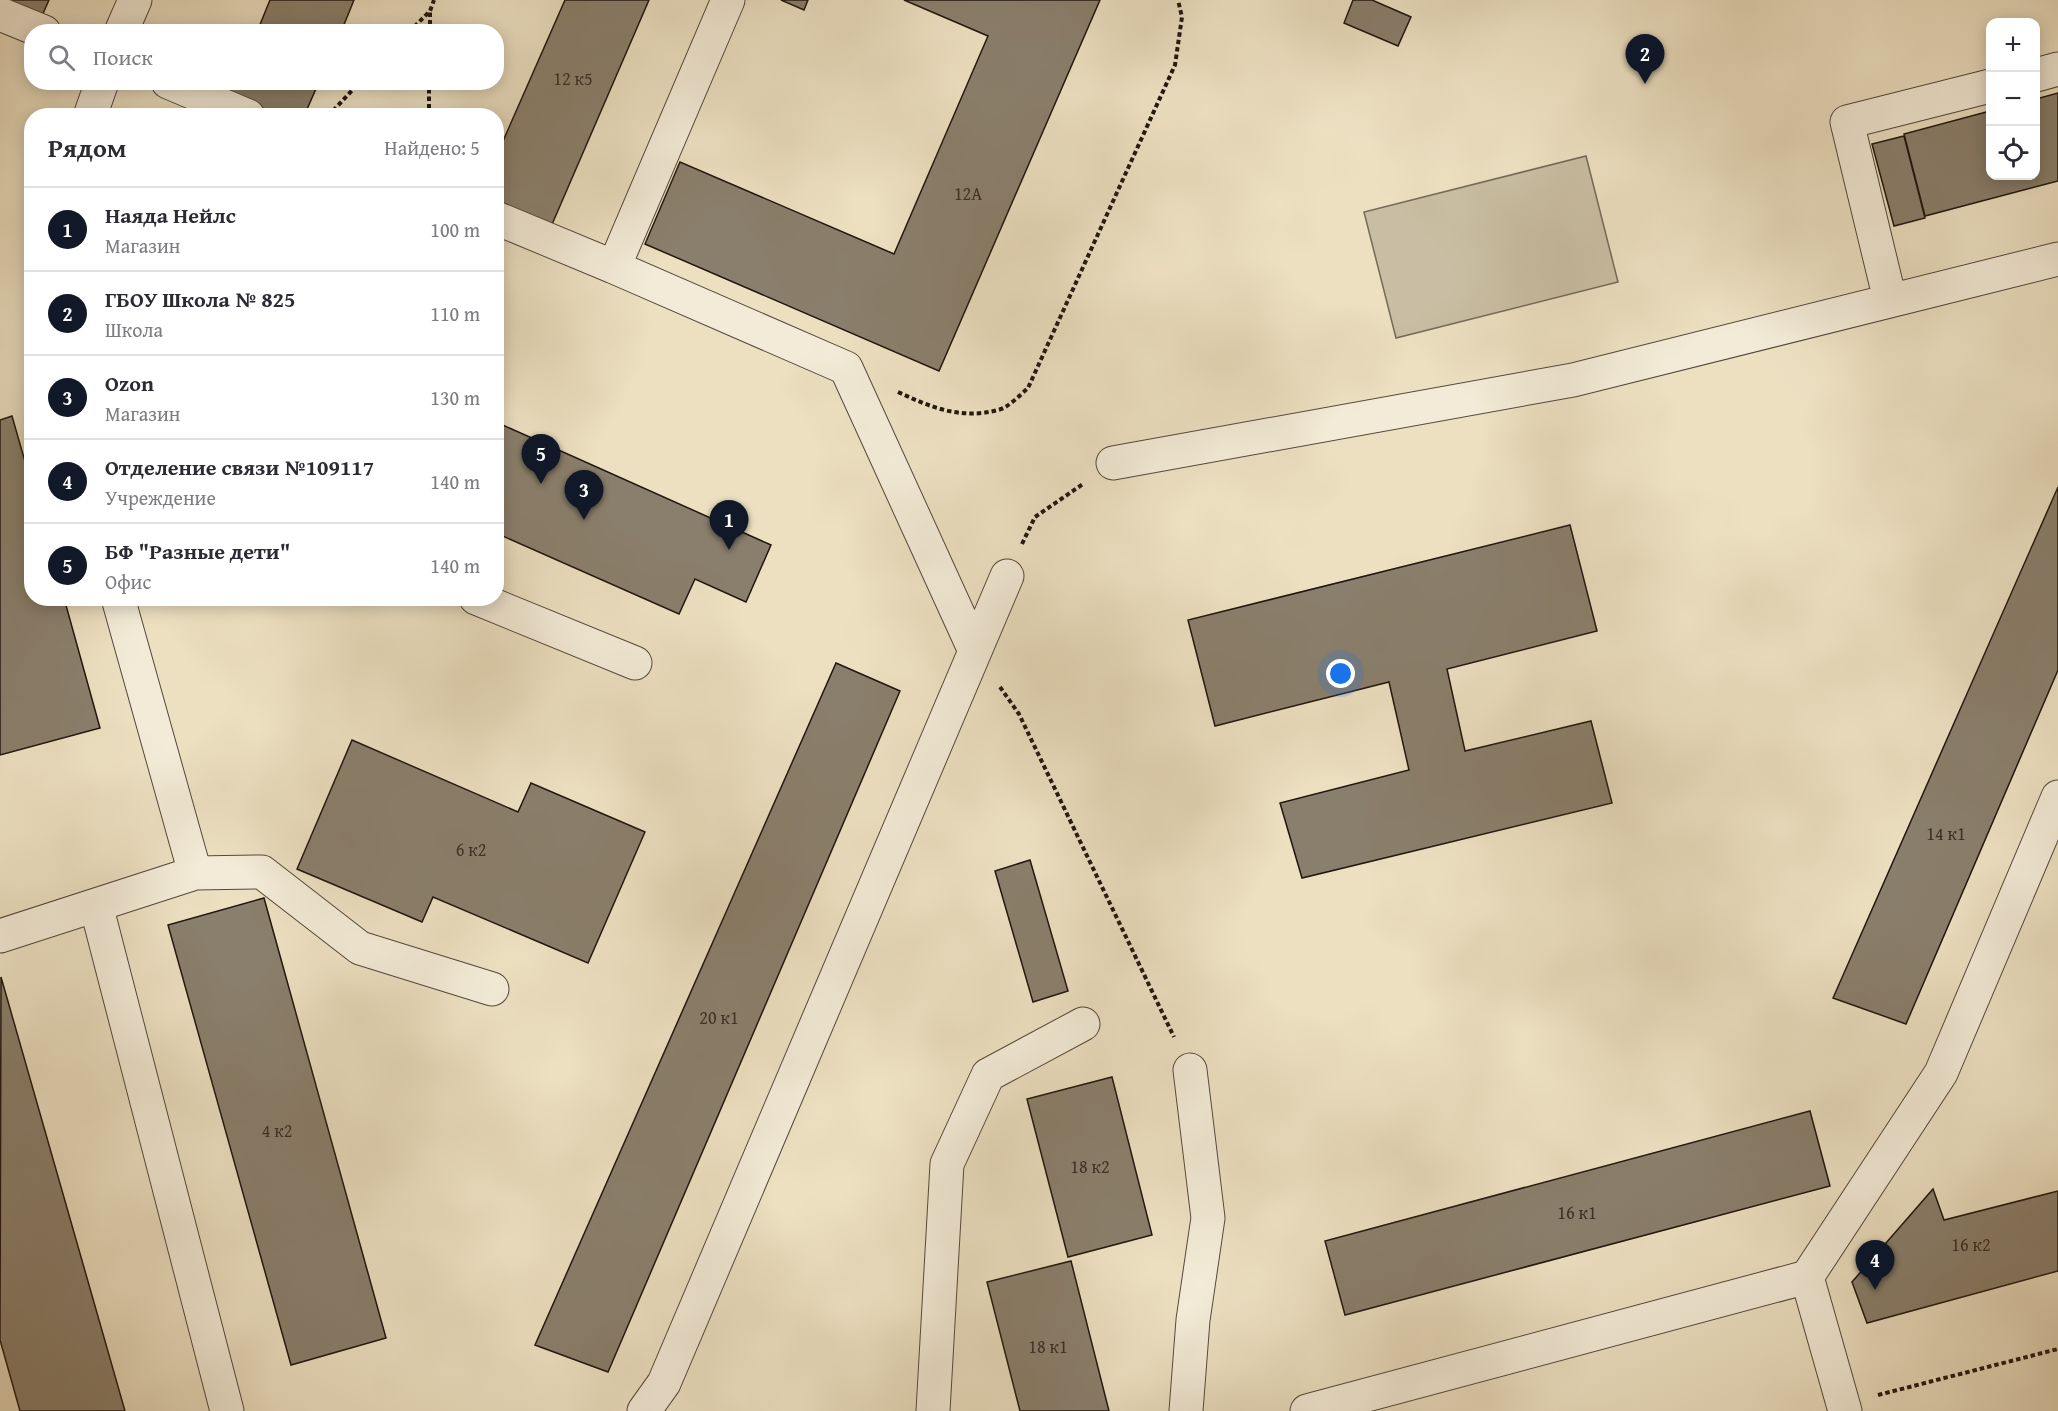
<!DOCTYPE html>
<html lang="ru">
<meta charset="utf-8">
<style>
body{margin:0;font-family:"Gentium Book Plus",serif;background:#f2f2f3;color:#2b2b33}
.controls{position:absolute;right:18px;top:18px;display:grid;overflow:hidden;border-radius:12px;box-shadow:0 3px 15px #0003}
.controls button{width:54px;height:54px;display:grid;place-items:center;padding:0;border:0;border-bottom:2px solid #e1e1e2;background:#fff;color:#2b2b33;font:30px sans-serif}
.you{position:absolute;left:1341px;top:674px;width:21px;height:21px;margin:-15px;border:4px solid #fff;border-radius:50%;background:#1a73e8;box-shadow:0 0 0 9px #1a73e833}
.badge{display:grid;place-items:center;width:39px;height:39px;border-radius:50%;background:#111827;color:#fff;font-size:20px;font-weight:700}
.pin{position:absolute;translate:-50% -50px;filter:drop-shadow(0 2px 3px #0008)}
.pin::after{content:'';position:absolute;top:32px;width:21px;height:18px;background:inherit;clip-path:polygon(0 0,100% 0,50% 100%)}
.list{margin:0;padding:0;list-style:none}
h2{display:flex;justify-content:space-between;align-items:center;height:78px;margin:0;padding:0 24px;font-size:26px}
h2 small{font-size:20px;font-weight:400;color:#7c7c81}
.list li{display:grid;grid-template-columns:39px 1fr auto;gap:18px;align-items:center;box-sizing:border-box;height:84px;padding:0 24px;border-top:2px solid #e1e1e2}
.list b{display:block;font-size:22px;white-space:nowrap}
.list p{margin:0;font-size:20px;white-space:nowrap;color:#7c7c81}
.list em{font-size:20px;font-style:normal;color:#7c7c81}
.icon{flex:none;width:33px;height:33px;fill:none;stroke:currentColor;stroke-width:2;stroke-linecap:round;stroke-linejoin:round}
.map{position:relative;flex:none;width:2058px;height:1411px;overflow:hidden}
.search{position:absolute;background:#fff;box-shadow:0 3px 15px #0003;left:24px;top:24px;width:480px;height:66px;display:flex;align-items:center;gap:15px;box-sizing:border-box;padding:0 21px;border-radius:24px;color:#7c7c81;font-size:22px}
.panel{position:absolute;background:#fff;box-shadow:0 3px 15px #0003;left:24px;top:108px;width:480px;height:498px;border-radius:24px}
.map>svg:first-child{display:block}
.green{fill:#c9bea3;stroke:#746a59;stroke-width:1.5}
.building{fill:#8a7f6c;stroke:#20160f;stroke-width:1.5}
.lines{fill:none;stroke-linecap:round;stroke-linejoin:round}
.minor-casing{stroke:#53483c;stroke-width:35}
.path{stroke:#20160f;stroke-width:4;stroke-dasharray:4.5 3;stroke-linecap:butt}
.minor{stroke:#f3ebd7;stroke-width:33}
.labels{text-anchor:middle;stroke-width:4.5;stroke-linejoin:round;paint-order:stroke}
.number-label{font-size:18px;fill:#3a3026}
</style>
<div class="map">
<svg width="2058" height="1411" viewBox="0 0 2058 1411">
<rect width="100%" height="100%" fill="#ece0c1"/>
<filter id="stains"><feTurbulence type="fractalNoise" baseFrequency=".00333" numOctaves="4"/><feColorMatrix values="0 0 0 0 .2 0 0 0 0 .09 0 0 0 0 .02 0 0 0 .5 -.17"/></filter>
<radialGradient id="worn" r=".72"><stop offset=".6" stop-color="#630" stop-opacity="0"/><stop offset="1" stop-color="#630" stop-opacity=".3"/></radialGradient>
<path class="green" d="M 1586,156 L 1618,282 L 1396,338 L 1364,212 Z"/>
<path class="building" d="M 0,0 L 49,0 L 41,18 Z
M 270,0 L 354,0 L 341,32 L 257,32 Z
M 565,0 L 649,0 L 550,229 L 496,206 L 496,157 Z
M 781,0 L 808,0 L 804,10 Z
M 904,0 L 1100,0 L 939,371 L 645,244 L 680,162 L 894,254 L 988,36 Z
M 1353,0 L 1372,0 L 1411,17 L 1398,46 L 1344,23 Z
M 234,82 L 319,82 L 304,116 L 280,116 L 230,94 Z
M 2058,93 L 2058,181 L 1925,216 L 1904,134 L 1990,111 L 1990,176 L 2036,176 L 2036,99 Z
M 1904,136 L 1925,218 L 1894,226 L 1872,144 Z
M 12,416 L 32,486 L 32,598 L 64,598 L 100,728 L 0,755 L 0,420 Z
M 496,422 L 771,545 L 746,602 L 695,579 L 679,614 L 496,533 Z
M 2058,487 L 2058,670 L 1906,1024 L 1833,998 Z
M 1570,525 L 1597,631 L 1447,669 L 1465,751 L 1591,721 L 1612,803 L 1302,878 L 1280,803 L 1409,770 L 1389,682 L 1215,726 L 1188,620 Z
M 836,663 L 900,691 L 608,1372 L 535,1345 Z
M 352,740 L 518,812 L 531,783 L 645,832 L 588,963 L 433,897 L 422,922 L 297,869 Z
M 1030,860 L 1068,991 L 1033,1002 L 995,871 Z
M 264,898 L 386,1338 L 291,1365 L 168,925 Z
M 1,977 L 125,1411 L 20,1411 L 0,1340 Z
M 1112,1077 L 1152,1235 L 1068,1257 L 1027,1099 Z
M 1810,1111 L 1830,1186 L 1345,1315 L 1325,1241 Z
M 1933,1189 L 1944,1220 L 2058,1191 L 2058,1271 L 1867,1323 L 1852,1282 Z
M 1071,1261 L 1109,1411 L 1020,1411 L 987,1282 Z"/>
<g class="lines">
<defs>
<path id="minor" d="M 0,14 L 44,32
M 121,32 L 135,0
M 2036,75 L 2058,69
M 168,82 L 248,116
M 90,116 L 102,82
M 496,218 L 614,267 L 728,0
M 614,267 L 846,368 L 975,651
M 1890,300 L 1847,122 L 1990,86
M 1113,463 L 1573,380 L 2058,259
M 476,598 L 635,663
M 195,873 L 262,872 L 360,948 L 492,989
M 96,905 L 227,1411
M 0,936 L 195,873 L 118,598
M 644,1411 L 664,1383 L 1007,576
M 933,1411 L 947,1164 L 988,1075 L 1083,1024
M 1186,1411 L 1193,1320 L 1208,1218 L 1190,1070
M 1307,1411 L 1807,1277
M 1845,1411 L 1807,1277 L 1941,1073 L 2058,797"/>
</defs>
<use href="#minor" class="minor-casing"/>
<path class="path" d="M 409,32 L 430,11 L 434,0
M 430,32 L 430,11
M 328,116 L 360,82
M 429,116 L 429,82
M 898,392 C 930,407 961,420 998,410 C 1008,408 1020,395 1028,388 L 1175,65 L 1182,17 L 1178,0
M 1022,544 L 1035,517 L 1083,484
M 1000,687 L 1019,714 L 1174,1037
M 1878,1395 L 2058,1349"/>
<use href="#minor" class="minor"/>
</g>
<g class="labels">
<g class="number-label">
<text x="573" y="85">12 к5</text>
<text x="968" y="200">12А</text>
<text x="1946" y="840">14 к1</text>
<text x="471" y="856">6 к2</text>
<text x="719" y="1024">20 к1</text>
<text x="277" y="1137">4 к2</text>
<text x="1090" y="1173">18 к2</text>
<text x="1577" y="1219">16 к1</text>
<text x="1971" y="1251">16 к2</text>
<text x="1048" y="1353">18 к1</text>
</g>
</g>
<rect width="100%" height="100%" filter="url(#stains)"/>
<rect width="100%" height="100%" fill="url(#worn)"/>
</svg>
<div class="controls">
<button>+</button>
<button>−</button>
<button><svg class="icon" aria-label="locate" viewBox="0 0 24 24"><circle cx="12" cy="12" r="6"/><path d="M12 2v4M12 18v4M2 12h4M18 12h4"/></svg></button>
</div>
<div class="you"></div>
<div class="pin badge" style="left:729px;top:550px">1</div>
<div class="pin badge" style="left:1645px;top:84px">2</div>
<div class="pin badge" style="left:584px;top:520px">3</div>
<div class="pin badge" style="left:1875px;top:1290px">4</div>
<div class="pin badge" style="left:541px;top:484px">5</div>
<div class="search"><svg class="icon" aria-label="search" viewBox="0 0 24 24"><circle cx="10" cy="10" r="6"/><path d="M15 15l6 6"/></svg>Поиск</div>
<section class="panel">
<h2>Рядом<small>Найдено: 5</small></h2>
<ul class="list">
<li><span class="badge">1</span><div><b>Наяда Нейлс</b><p>Магазин</p></div><em>100 m</em></li>
<li><span class="badge">2</span><div><b>ГБОУ Школа № 825</b><p>Школа</p></div><em>110 m</em></li>
<li><span class="badge">3</span><div><b>Ozon</b><p>Магазин</p></div><em>130 m</em></li>
<li><span class="badge">4</span><div><b>Отделение связи №109117</b><p>Учреждение</p></div><em>140 m</em></li>
<li><span class="badge">5</span><div><b>БФ &quot;Разные дети&quot;</b><p>Офис</p></div><em>140 m</em></li>
</ul>
</section>
</div>
